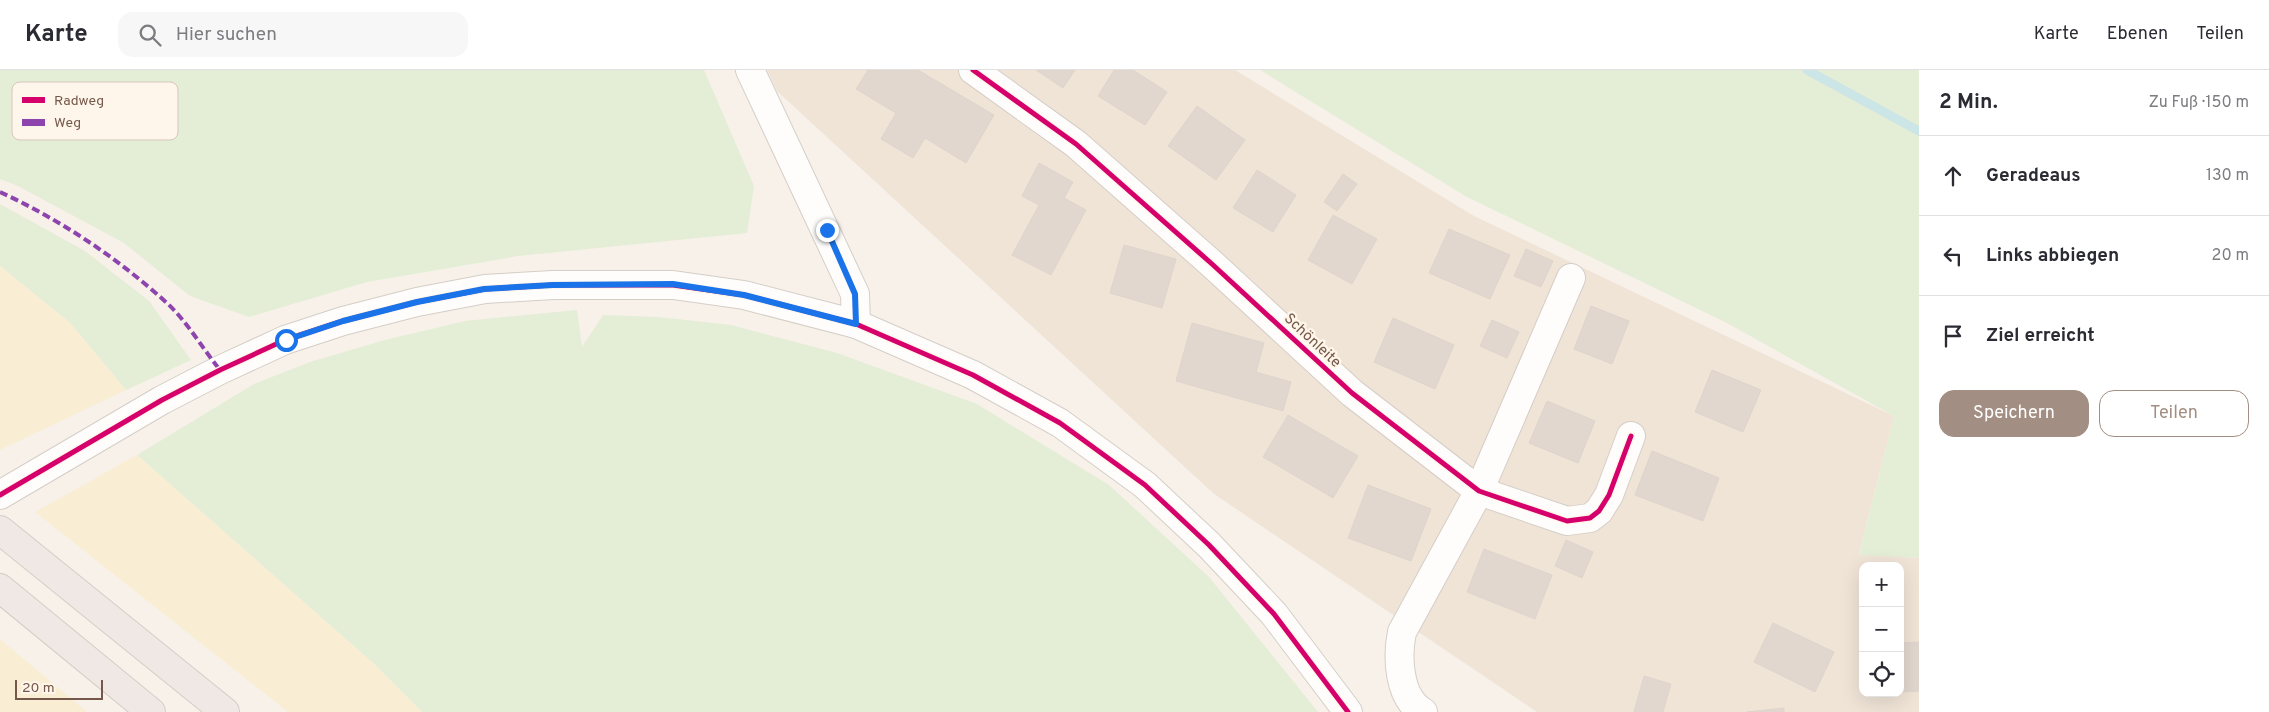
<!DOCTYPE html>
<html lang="de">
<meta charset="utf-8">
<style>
body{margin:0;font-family:Overpass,sans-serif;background:#f7f7f7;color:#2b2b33}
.controls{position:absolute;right:15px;bottom:15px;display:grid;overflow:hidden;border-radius:10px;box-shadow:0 5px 20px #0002}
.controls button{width:45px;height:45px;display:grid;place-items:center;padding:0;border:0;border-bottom:1px solid #e1e1e2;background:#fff;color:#2b2b33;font:25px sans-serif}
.scale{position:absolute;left:15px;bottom:12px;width:88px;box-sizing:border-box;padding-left:5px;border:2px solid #74584a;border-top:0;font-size:14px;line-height:18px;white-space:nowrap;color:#74584a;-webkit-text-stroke:4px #fff6eb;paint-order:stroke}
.stop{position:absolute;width:15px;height:15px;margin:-11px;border:4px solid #1a73e8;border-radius:50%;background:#fff}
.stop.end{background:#1a73e8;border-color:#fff;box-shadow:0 1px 5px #0008}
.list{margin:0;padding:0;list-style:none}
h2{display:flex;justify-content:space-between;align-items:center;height:65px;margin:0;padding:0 20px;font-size:21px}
h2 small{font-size:16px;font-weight:400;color:#7c7c81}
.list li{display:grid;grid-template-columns:32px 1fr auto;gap:15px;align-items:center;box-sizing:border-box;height:80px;padding:0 20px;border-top:1px solid #e1e1e2}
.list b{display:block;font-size:19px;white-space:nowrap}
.list em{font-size:16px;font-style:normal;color:#7c7c81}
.actions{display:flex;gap:10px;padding:15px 20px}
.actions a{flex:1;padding:11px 0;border:1px solid #a28e82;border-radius:15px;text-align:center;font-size:18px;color:#a28e82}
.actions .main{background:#a28e82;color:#fff}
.icon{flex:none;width:28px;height:28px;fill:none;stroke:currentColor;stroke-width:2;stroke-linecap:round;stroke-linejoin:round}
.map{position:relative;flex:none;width:1919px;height:642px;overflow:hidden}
header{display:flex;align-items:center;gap:30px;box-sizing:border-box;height:70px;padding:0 25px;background:#fff;border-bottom:1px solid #e1e1e2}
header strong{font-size:24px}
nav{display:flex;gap:28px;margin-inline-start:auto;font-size:18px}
.search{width:350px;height:45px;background:#f7f7f7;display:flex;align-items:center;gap:12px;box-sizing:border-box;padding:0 18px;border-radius:15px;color:#7c7c81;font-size:19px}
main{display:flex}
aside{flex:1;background:#fff}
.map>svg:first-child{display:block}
.residential{fill:#f0e4d7;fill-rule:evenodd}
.green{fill:#e4edd5}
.sand{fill:#f9eed3}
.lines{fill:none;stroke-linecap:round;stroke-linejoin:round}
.stream{stroke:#cce5e6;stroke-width:9}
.building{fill:#e1d7cf;stroke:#dfd4cc}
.minor-casing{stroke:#d5cec7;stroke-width:30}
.tertiary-casing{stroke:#d5cec7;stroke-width:30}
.motorway-casing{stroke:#d5ccc6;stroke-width:30}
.minor{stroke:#fefdfc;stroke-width:28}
.tertiary{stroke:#fefdfc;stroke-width:28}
.motorway{stroke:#f0e8e4;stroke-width:28}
.quiet{stroke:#8e44ad;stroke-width:4;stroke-dasharray:8 4;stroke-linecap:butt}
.cycleway-casing{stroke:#fff6eb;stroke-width:8}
.cycleway{stroke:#d6006c;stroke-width:5}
.route{stroke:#1a73e8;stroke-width:6}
.labels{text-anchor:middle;stroke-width:4.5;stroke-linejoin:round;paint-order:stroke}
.street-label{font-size:15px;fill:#74584a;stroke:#fff6eb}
.key{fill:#fff6eb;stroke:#d5c7bb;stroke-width:1}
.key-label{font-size:14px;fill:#74584a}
</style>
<header>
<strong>Karte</strong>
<div class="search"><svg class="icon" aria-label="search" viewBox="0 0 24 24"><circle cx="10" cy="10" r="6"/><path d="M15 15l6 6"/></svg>Hier suchen</div>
<nav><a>Karte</a><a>Ebenen</a><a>Teilen</a></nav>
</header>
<main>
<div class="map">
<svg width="1919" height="642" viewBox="0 0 1919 642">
<rect width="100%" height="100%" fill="#f7f1ea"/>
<path class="residential" d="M 767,0 L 1235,0 L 1474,146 L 1894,346 L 1859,484 L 1919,488 L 1919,642 L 1537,642 L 1214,424 L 777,21 ZM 1863,496 L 1900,496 L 1900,623 L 1863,623 Z"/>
<path class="green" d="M 0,0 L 704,0 L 754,116 L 747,163 L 518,186 L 367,212 L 249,247 L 190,226 L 124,173 L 18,116 L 0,109 Z
M 1260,0 L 1919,0 L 1919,488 L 1859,485 L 1894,346 L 1727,253 L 1467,127 Z
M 0,134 L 85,181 L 149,231 L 191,290 L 126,320 L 70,253 L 0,196 Z
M 577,240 L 582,277 L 603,245 L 658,247 L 731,255 L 837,283 L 977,334 L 1109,415 L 1209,507 L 1318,642 L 422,642 L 374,594 L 137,385 L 254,314 L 310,292 L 385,270 L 465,251 Z"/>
<path class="sand" d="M 0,196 L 70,253 L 126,320 L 0,380 Z
M 137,385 L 374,594 L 422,642 L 288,642 L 35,442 Z
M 0,569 L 87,642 L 0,642 Z"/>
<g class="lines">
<path class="stream" d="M 1807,0 L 1919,61"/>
</g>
<path class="building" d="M 868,0 L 918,0 L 994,45 L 966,93 L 925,68 L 913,88 L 881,69 L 896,43 L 856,19 Z
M 1036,0 L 1075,0 L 1063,18 Z
M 1114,0 L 1133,0 L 1167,22 L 1145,55 L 1098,26 Z
M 1197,36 L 1245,70 L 1216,110 L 1168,76 Z
M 1039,93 L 1073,112 L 1064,128 L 1086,140 L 1051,205 L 1012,185 L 1039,135 L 1022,126 Z
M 1257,100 L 1296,125 L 1273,162 L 1233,138 Z
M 1343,104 L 1357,114 L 1337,141 L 1324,132 Z
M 1333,145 L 1377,169 L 1352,214 L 1308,190 Z
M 1449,159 L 1510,185 L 1490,229 L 1429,203 Z
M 1124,175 L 1176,189 L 1162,238 L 1110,223 Z
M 1526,179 L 1553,191 L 1541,217 L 1514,206 Z
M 1591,236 L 1629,251 L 1612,294 L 1574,279 Z
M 1393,248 L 1454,275 L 1435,319 L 1374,292 Z
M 1492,250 L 1519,262 L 1507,288 L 1480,276 Z
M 1192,253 L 1264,273 L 1256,302 L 1291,312 L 1283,341 L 1176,311 Z
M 1712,300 L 1761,320 L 1743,362 L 1695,342 Z
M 1547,331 L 1595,351 L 1578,393 L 1529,373 Z
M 1288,345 L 1358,386 L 1333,428 L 1263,387 Z
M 1652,381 L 1719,408 L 1703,451 L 1635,425 Z
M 1368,415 L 1431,439 L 1411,491 L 1348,468 Z
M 1566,470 L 1593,482 L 1582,508 L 1555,496 Z
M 1484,479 L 1552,505 L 1535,549 L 1467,522 Z
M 1773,553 L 1834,582 L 1815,622 L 1754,592 Z
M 1919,572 L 1919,621 L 1900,622 L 1900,573 Z
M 1644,606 L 1671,614 L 1663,642 L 1634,642 Z
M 1784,638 L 1784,642 L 1747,642 Z"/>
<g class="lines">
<defs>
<path id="minor" d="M 750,0 L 855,224 L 856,254
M 973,0 L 1076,74 L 1212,194 L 1352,323 L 1479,421 L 1567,451 L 1590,448 L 1599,441 L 1609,425 L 1631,366
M 1423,642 C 1398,628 1397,586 1402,562 L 1479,421 L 1571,208"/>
<path id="tertiary" d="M 0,425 L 162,330 L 220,300 L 285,270 L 343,251 L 417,232 L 485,219 L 553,215 L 673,215 L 744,225 L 856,254 L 973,305 L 1060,353 L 1145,415 L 1209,475 L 1274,544 L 1348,642"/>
<path id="motorway" d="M 0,460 L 225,642
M 0,518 L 151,642"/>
</defs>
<use href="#minor" class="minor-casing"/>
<use href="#tertiary" class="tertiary-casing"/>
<use href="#motorway" class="motorway-casing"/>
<use href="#minor" class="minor"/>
<use href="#tertiary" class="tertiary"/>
<use href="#motorway" class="motorway"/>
<path class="quiet" d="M 0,122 C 61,150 119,189 168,234 C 188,253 203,279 220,300"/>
<defs>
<path id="cycleway" d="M 973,0 L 1076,74 L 1212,194 L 1352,323 L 1479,421 L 1567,451 L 1590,448 L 1599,441 L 1609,425 L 1631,366
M 0,425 L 162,330 L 220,300 L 285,270 L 343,251 L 417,232 L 485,219 L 553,215 L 673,215 L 744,225 L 856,254 L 973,305 L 1060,353 L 1145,415 L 1209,475 L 1274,544 L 1348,642"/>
</defs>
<use href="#cycleway" class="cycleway-casing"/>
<use href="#cycleway" class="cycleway"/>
</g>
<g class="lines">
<path class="route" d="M 286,270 L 343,251 L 417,232 L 484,219 L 553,215 L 673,214 L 744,225 L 856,254 L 855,224 L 827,160"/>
</g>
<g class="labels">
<g class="street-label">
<text transform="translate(1313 270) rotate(43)" y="5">Schönleite</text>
</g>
</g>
<rect x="12" y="12" width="166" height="58" rx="8" class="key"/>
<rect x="22" y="27" width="23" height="6" fill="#d6006c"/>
<rect x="22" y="49" width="23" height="7" fill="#8e44ad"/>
<g class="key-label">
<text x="54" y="35">Radweg</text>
<text x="54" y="57">Weg</text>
</g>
</svg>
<div class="controls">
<button>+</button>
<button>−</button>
<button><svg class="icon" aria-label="locate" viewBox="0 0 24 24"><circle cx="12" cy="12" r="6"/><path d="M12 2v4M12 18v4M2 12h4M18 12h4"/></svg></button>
</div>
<div class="scale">20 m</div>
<div class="stop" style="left:286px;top:270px"></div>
<div class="stop end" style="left:827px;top:160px"></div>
</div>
<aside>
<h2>2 Min.<small>Zu Fuß · 150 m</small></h2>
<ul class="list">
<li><svg class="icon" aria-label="ahead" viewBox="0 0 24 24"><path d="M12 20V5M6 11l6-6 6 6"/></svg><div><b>Geradeaus</b></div><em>130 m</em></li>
<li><svg class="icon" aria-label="left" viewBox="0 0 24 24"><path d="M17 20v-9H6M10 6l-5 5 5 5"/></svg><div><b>Links abbiegen</b></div><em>20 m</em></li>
<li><svg class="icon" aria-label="arrive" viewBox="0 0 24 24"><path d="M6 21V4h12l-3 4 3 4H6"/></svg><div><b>Ziel erreicht</b></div></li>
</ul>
<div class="actions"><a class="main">Speichern</a><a>Teilen</a></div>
</aside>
</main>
